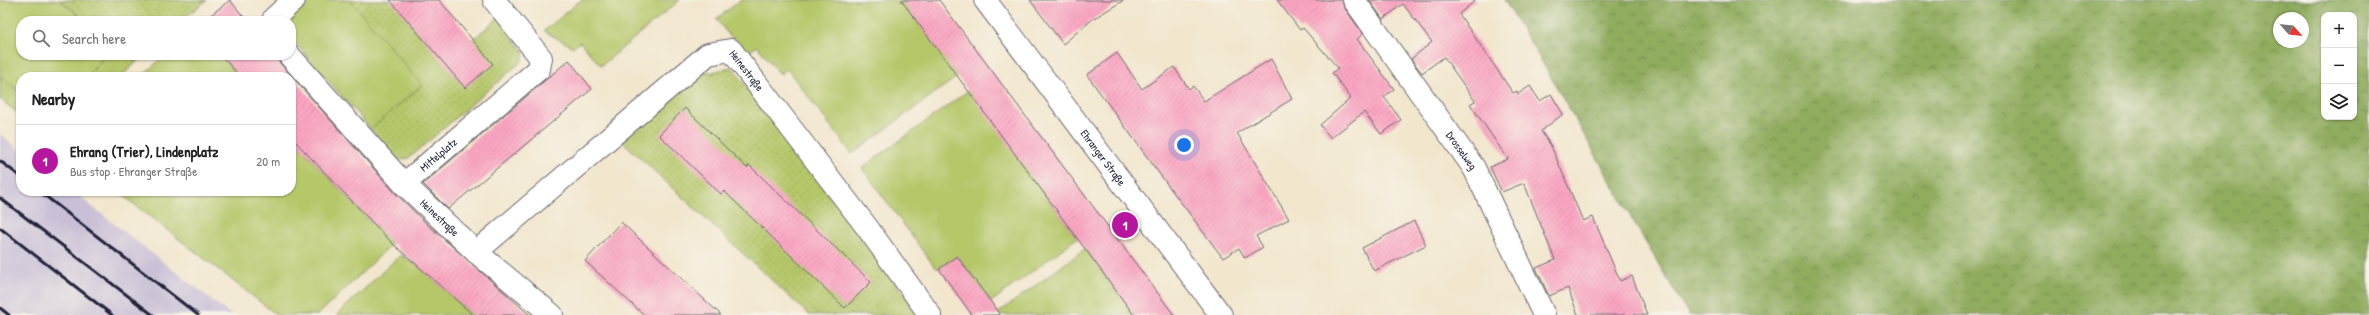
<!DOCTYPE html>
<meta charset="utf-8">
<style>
body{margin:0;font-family:"Patrick Hand",sans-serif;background:#f2f2f2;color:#222}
.controls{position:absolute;right:12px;top:12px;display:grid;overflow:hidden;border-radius:8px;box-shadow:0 1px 3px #0004}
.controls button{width:36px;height:36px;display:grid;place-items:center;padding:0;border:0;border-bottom:1px solid #e0e0e0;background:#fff;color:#222;font:20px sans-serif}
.compass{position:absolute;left:2273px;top:12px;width:36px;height:36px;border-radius:50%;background:#fff;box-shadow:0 1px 3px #0004;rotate:117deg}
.you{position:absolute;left:1184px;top:145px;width:14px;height:14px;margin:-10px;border:3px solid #fff;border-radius:50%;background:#1a73e8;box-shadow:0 0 0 6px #1a73e833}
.badge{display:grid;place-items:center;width:26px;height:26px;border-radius:50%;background:#b5179e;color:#fff;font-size:13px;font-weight:700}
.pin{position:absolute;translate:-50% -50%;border:2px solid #fff;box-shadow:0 1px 4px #0006}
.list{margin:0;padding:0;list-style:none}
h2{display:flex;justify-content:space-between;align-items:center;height:52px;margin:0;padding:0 16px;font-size:17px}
h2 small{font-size:13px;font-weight:400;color:#767676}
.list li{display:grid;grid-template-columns:26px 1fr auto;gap:12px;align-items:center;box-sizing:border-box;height:72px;padding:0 16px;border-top:1px solid #e0e0e0}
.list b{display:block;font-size:15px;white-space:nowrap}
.list p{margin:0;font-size:13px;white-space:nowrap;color:#767676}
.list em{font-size:13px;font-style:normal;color:#767676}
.icon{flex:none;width:22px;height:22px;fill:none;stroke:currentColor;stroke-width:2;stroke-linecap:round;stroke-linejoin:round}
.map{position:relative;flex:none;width:2369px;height:315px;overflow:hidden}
.search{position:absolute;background:#fff;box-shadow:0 1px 3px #0004;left:16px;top:16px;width:280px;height:44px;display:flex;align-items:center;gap:10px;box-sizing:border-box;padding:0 14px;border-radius:16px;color:#767676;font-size:15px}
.panel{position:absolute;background:#fff;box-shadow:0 1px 3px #0004;left:16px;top:72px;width:280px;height:124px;border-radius:16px}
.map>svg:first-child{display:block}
.railway{fill:#c9bfd7}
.grass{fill:url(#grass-dots);stroke:#6c7452}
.forest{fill:url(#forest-crowns);stroke:#59674c;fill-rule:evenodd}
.garden{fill:#b6c76a;stroke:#6c7452}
.building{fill:url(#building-hatch)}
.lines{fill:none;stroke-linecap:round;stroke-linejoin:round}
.minor-casing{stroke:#6b676e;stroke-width:24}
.minor{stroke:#fff;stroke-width:22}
.rail{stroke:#22223b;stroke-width:3}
.labels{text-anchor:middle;stroke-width:4;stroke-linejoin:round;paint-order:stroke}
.street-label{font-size:11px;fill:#22223b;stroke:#f7f3e8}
</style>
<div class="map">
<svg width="2369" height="315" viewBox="0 0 2369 315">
<defs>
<pattern id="grass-dots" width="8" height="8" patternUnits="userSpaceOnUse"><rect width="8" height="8" fill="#b6c76a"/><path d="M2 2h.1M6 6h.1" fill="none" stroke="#9cab5d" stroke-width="1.8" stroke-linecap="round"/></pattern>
<pattern id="forest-crowns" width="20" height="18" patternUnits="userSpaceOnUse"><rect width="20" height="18" fill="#90ac5e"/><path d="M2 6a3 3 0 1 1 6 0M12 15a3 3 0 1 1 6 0" fill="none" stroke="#758c4f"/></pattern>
<pattern id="building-hatch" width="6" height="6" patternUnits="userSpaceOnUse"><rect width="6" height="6" fill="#fba6c2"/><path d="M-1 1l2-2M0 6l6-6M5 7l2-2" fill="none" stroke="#d78fa8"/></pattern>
</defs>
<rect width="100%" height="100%" fill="#f7f3e8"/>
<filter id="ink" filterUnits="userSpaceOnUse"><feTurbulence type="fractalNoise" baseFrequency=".025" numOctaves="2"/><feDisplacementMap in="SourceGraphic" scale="8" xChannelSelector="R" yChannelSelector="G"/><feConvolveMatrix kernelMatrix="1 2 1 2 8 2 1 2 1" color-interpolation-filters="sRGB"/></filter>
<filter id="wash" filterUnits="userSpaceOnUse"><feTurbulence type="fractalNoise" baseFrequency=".012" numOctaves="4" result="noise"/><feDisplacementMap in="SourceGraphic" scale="16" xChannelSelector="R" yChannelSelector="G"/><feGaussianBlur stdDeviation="0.9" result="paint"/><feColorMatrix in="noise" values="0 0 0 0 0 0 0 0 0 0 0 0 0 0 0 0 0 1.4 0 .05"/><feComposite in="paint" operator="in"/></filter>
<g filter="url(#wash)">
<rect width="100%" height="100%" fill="#f2e6cd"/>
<path class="railway" d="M 0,134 L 21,151 L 21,191 L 72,191 L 231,315 L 0,315 Z"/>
<path class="grass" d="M 60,0 L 207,0 L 180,21 L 85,21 Z
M 307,0 L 390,0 L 472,40 L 498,18 L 524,52 L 522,61 L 409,158 L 400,160 L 396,158 L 291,38 L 291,21 L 284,21 Z
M 105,55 L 144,55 L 121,77 L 87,77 Z
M 732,67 L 920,315 L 809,315 L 622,141 L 705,70 L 714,74 L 713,72 Z
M 0,76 L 21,93 L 21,116 L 0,99 Z"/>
<path class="forest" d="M 1504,0 L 2369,0 L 2369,315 L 1689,315 C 1625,211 1569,103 1504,0 ZM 2324,15 L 2354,15 L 2354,117 L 2324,117 ZM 2279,18 L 2303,18 L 2303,42 L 2279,42 Z"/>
<path class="garden" d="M 0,0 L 60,0 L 85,21 L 21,21 L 21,55 L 105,55 L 87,77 L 21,77 L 21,93 L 0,76 Z
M 307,0 L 350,0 L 422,85 L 371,129 L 291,38 L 291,21 L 284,21 Z
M 581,0 L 680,0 L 601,66 L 580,42 L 573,47 L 544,31 Z
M 741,0 L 901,0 L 958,76 L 852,154 L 787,69 L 780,74 L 757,46 L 745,55 L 716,19 Z
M 165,55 L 221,55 L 240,77 L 141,77 Z
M 969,90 L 1077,238 L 991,302 L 957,256 L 939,269 L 934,266 L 862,168 Z
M 291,137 L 392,244 L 318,315 L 277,315 L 117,191 L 291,191 Z
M 1085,249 L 1134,315 L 1000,315 L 998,313 Z
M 400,255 L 417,265 L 473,315 L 337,315 Z"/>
<g id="blocks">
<path class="building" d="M 230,0 L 247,21 L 203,21 Z
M 390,0 L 439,0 L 493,64 L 465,88 Z
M 901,0 L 939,0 L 1174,315 L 1134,315 Z
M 1030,0 L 1124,0 L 1093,19 L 1063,44 Z
M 1277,0 L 1342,0 L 1344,7 L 1363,34 L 1357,39 L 1394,89 L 1384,97 L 1401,120 L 1381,134 L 1364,112 L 1331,138 L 1320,125 L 1351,98 L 1332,73 L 1338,68 L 1303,28 L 1300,30 Z
M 1369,0 L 1476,0 L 1459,14 L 1513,93 L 1517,91 L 1518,94 L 1530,86 L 1540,101 L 1551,94 L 1563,114 L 1541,131 L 1551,146 L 1583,221 L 1593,217 L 1620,281 L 1632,276 L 1647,315 L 1578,315 L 1568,288 L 1549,296 L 1536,268 L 1555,260 L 1524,183 L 1502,192 L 1490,167 L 1508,159 L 1470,104 L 1475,101 L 1444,57 L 1422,73 L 1411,59 L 1432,42 L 1403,4 L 1383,19 Z
M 1117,53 L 1142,89 L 1174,67 L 1189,89 L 1193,86 L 1204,101 L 1271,59 L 1292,99 L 1237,133 L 1289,219 L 1256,236 L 1263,247 L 1245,258 L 1239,248 L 1223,258 L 1164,180 L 1087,75 Z
M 221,55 L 275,55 L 280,63 L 395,193 L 428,225 L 530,315 L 473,315 L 390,241 L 291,137 L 291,77 L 240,77 Z
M 569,60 L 592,89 L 448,209 L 423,184 Z
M 685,108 L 747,168 L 749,165 L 871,282 L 845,308 L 724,191 L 721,194 L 659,135 Z
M 1414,221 L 1426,245 L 1374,271 L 1362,248 Z
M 621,222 L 721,315 L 644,315 L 585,261 Z
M 957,256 L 991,302 L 1000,315 L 972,315 L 939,269 Z"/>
</g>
</g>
<g filter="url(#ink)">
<use href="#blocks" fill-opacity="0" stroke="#6b676e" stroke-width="1"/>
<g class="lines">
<defs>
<g id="minor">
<path id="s1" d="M 985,0 L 1221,315"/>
<path id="s2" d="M 1354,0 L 1474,168 L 1544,315"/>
<path d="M 273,21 L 274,18 L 294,0"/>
<path id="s3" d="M 289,55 L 404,184 L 539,69 L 541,58 L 494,0"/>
<path id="s4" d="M 404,184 L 476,252 L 552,315"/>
<path id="s5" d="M 476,252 L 708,54 L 731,50 L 866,226 L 930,315"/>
</g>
</defs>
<use href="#minor" class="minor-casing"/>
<use href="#minor" class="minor"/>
<path class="rail" d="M 0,161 L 21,177
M 39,191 L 198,315
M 0,198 L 153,315
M 0,228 L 112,315
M 0,308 L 9,315"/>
</g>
</g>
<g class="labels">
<g class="street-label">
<text dy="4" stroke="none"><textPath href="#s5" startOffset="354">Heinestraße</textPath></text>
<text dy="4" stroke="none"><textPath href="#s2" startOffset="185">Drosselweg</textPath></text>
<text dy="4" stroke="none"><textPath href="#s3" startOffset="218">Mittelplatz</textPath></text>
<text dy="4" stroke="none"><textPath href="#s1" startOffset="197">Ehranger Straße</textPath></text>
<text dy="4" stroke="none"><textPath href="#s4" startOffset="49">Heinestraße</textPath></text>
</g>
</g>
</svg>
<div class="controls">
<button>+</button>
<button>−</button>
<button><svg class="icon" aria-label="layers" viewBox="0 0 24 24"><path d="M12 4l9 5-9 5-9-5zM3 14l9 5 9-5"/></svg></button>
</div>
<svg class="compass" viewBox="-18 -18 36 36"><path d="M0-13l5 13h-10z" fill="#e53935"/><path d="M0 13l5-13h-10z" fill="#767676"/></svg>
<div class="you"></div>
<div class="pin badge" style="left:1125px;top:225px">1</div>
<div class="search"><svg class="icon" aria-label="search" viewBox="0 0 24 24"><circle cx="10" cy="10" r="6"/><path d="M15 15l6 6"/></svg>Search here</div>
<section class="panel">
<h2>Nearby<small></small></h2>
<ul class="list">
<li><span class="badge">1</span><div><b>Ehrang (Trier), Lindenplatz</b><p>Bus stop · Ehranger Straße</p></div><em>20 m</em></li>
</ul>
</section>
</div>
